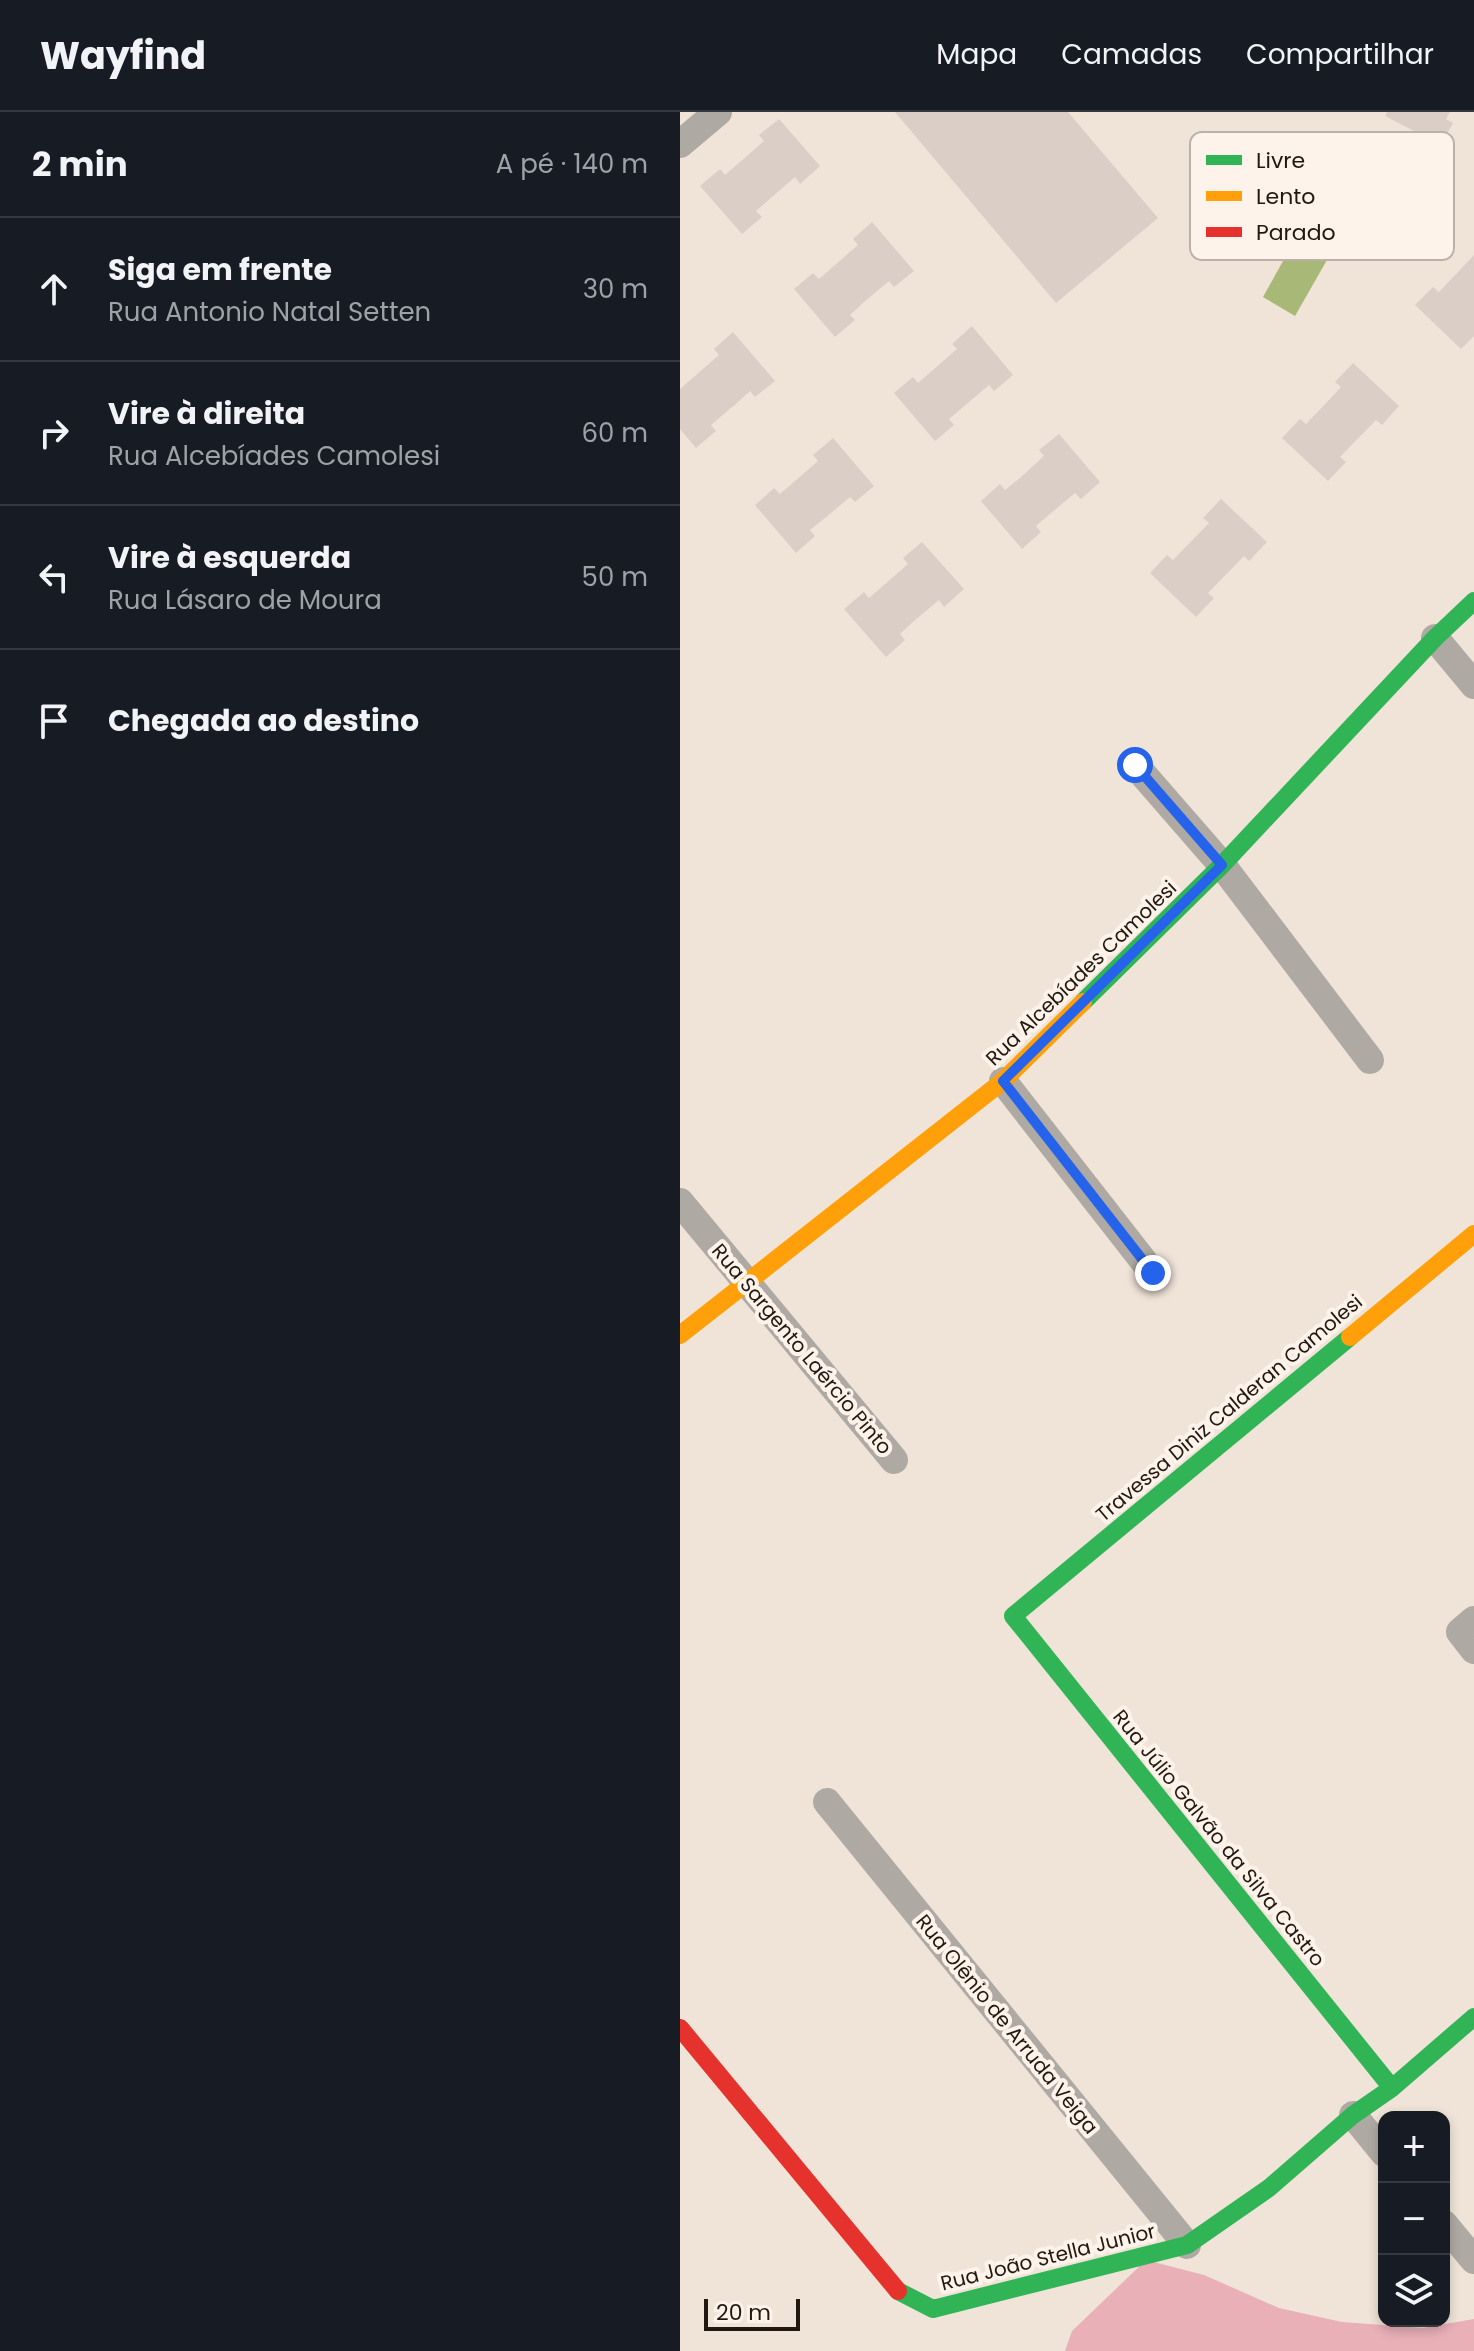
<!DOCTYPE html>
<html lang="pt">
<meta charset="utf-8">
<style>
body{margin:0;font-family:Poppins,sans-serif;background:#20242c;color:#f1f3f6}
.controls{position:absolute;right:24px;bottom:24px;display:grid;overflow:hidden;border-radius:16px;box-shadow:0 4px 12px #0003}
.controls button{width:72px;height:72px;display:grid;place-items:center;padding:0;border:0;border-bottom:2px solid #363941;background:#171b24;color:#f1f3f6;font:40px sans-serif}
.scale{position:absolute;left:24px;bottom:20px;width:96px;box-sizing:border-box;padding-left:8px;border:4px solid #211810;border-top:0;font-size:22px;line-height:28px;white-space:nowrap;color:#211810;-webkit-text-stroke:6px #fdf3ea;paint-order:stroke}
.stop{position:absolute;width:24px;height:24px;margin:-18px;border:6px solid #2563eb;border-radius:50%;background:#fff}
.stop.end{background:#2563eb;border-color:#fff;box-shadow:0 2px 8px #0008}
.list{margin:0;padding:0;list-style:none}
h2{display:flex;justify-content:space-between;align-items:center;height:104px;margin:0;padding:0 32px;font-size:34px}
h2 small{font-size:26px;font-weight:400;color:#9ea1a6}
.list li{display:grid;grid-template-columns:52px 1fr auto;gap:24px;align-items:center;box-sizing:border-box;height:144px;padding:0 32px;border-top:2px solid #363941}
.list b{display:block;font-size:30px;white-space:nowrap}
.list p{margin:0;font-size:26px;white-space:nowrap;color:#9ea1a6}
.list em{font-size:26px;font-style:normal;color:#9ea1a6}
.icon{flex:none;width:44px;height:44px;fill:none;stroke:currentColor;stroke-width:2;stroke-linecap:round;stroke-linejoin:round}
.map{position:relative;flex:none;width:794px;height:2239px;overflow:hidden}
header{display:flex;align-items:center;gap:48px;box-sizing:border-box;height:112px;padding:0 40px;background:#171b24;border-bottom:2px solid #363941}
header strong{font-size:38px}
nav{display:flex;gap:44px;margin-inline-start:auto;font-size:28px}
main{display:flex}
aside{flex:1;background:#171b24}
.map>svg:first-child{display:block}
.forest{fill:#eab0b8}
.water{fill:#a7b877}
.building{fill:#dacec7}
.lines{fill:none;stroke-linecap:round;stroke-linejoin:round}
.street{stroke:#afa9a3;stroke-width:28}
.fast{stroke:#30b455;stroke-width:18}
.slow{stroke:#ff9f0a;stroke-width:18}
.jam{stroke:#e5322d;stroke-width:18}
.route{stroke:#2563eb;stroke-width:10}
.labels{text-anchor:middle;stroke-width:8;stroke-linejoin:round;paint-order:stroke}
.street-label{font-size:20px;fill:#211810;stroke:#fdf3ea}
.key{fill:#fdf3ea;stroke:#bbb1a9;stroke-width:2}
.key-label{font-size:22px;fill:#211810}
</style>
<header>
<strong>Wayfind</strong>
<nav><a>Mapa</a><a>Camadas</a><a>Compartilhar</a></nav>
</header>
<main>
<aside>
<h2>2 min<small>A pé · 140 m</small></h2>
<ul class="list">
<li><svg class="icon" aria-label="ahead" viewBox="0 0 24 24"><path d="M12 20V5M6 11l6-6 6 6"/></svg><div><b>Siga em frente</b><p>Rua Antonio Natal Setten</p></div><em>30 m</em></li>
<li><svg class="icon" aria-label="right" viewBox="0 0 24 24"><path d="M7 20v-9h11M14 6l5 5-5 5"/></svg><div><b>Vire à direita</b><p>Rua Alcebíades Camolesi</p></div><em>60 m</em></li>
<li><svg class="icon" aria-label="left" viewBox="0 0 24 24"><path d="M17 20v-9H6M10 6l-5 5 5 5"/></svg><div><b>Vire à esquerda</b><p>Rua Lásaro de Moura</p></div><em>50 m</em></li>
<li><svg class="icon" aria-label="arrive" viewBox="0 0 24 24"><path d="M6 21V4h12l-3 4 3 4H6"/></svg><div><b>Chegada ao destino</b></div></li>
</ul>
</aside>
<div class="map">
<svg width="794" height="2239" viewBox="0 0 794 2239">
<rect width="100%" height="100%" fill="#f0e4d8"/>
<path class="forest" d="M 466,2148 L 524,2163 L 599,2196 L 662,2210 L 743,2216 L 794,2207 L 794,2239 L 385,2239 L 392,2219 Z"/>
<path class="water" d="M 637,88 L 671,106 L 615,204 L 583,185 Z"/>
<path class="building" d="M 215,0 L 388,0 L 478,106 L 376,191 Z
M 707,0 L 770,0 L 766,7 L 773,11 L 761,33 L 705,4 Z
M 99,7 L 140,54 L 120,72 L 115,65 L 76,99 L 82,105 L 62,122 L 20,74 L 40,57 L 45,63 L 84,29 L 79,23 Z
M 192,110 L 234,159 L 214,175 L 209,169 L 184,190 L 170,203 L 175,208 L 155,225 L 114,177 L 133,161 L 139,167 L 178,133 L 173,127 Z
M 794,143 L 794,224 L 781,237 L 735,193 L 753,175 L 759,180 Z
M 292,214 L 333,263 L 314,279 L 309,273 L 296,284 L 269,307 L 274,313 L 255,329 L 214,281 L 233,265 L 238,271 L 277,237 L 272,232 Z
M 53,220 L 95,269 L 75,285 L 70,279 L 58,290 L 31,313 L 36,319 L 16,336 L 0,317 L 0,277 L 39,243 L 34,237 Z
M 673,251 L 719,294 L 702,313 L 696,308 L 660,345 L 666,350 L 648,369 L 602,326 L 620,307 L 626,312 L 650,287 L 661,275 L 655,270 Z
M 379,322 L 420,370 L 401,387 L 395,381 L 371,401 L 356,414 L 361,420 L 342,437 L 301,389 L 320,372 L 325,378 L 340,366 L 364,344 L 359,338 Z
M 153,326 L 194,374 L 175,390 L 170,385 L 145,406 L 130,418 L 135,424 L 116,441 L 75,393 L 94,376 L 100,382 L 138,349 L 133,343 Z
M 541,387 L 587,430 L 569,449 L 564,444 L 528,481 L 534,486 L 516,505 L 470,461 L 487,443 L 493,448 L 529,411 L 523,406 Z
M 242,430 L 284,477 L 264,495 L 259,488 L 234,509 L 220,522 L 225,528 L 206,545 L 164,497 L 184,480 L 189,486 L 228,452 L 223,446 Z"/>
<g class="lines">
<path class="street" d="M 0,32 L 38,0
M 755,526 L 794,573
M 455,653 L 542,753 L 690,948
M 323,969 L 473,1161
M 0,1090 L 214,1348
M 794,1508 L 780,1520 L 794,1538
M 147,1690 L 507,2133
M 673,2003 L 704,2041
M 764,2112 L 794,2148"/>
<path class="fast" d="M 403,890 L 542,753 L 755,526 L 794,489
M 670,1225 L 333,1504 L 712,1976
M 218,2179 L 253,2197 L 507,2133 L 589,2076 L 673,2003 L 712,1976 L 794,1905"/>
<path class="slow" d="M 0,1223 L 323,969 L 403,890
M 670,1225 L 794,1122"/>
<path class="jam" d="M 0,1916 L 218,2179"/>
</g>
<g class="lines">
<path class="route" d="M 455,653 L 542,753 L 323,969 L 473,1161"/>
</g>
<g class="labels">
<g class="street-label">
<text transform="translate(401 861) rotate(-44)" y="7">Rua Alcebíades Camolesi</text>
<text transform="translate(122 1237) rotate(50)" y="7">Rua Sargento Laércio Pinto</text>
<text transform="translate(549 1296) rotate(-40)" y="7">Travessa Diniz Calderan Camolesi</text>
<text transform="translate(539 1726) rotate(51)" y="7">Rua Júlio Galvão da Silva Castro</text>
<text transform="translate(327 1912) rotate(51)" y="7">Rua Olênio de Arruda Veiga</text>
<text transform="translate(368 2145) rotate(-14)" y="7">Rua João Stella Junior</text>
</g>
</g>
<rect x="510" y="20" width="264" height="128" rx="12" class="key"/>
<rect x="526" y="43" width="36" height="10" fill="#30b455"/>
<rect x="526" y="79" width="36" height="10" fill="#ff9f0a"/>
<rect x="526" y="115" width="36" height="10" fill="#e5322d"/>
<g class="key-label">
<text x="576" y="56">Livre</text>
<text x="576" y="92">Lento</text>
<text x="576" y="128">Parado</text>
</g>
</svg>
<div class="controls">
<button>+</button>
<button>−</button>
<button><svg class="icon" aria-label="layers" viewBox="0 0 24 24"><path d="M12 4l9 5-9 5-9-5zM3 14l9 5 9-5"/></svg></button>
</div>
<div class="scale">20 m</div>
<div class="stop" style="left:455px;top:653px"></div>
<div class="stop end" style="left:473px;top:1161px"></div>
</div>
</main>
